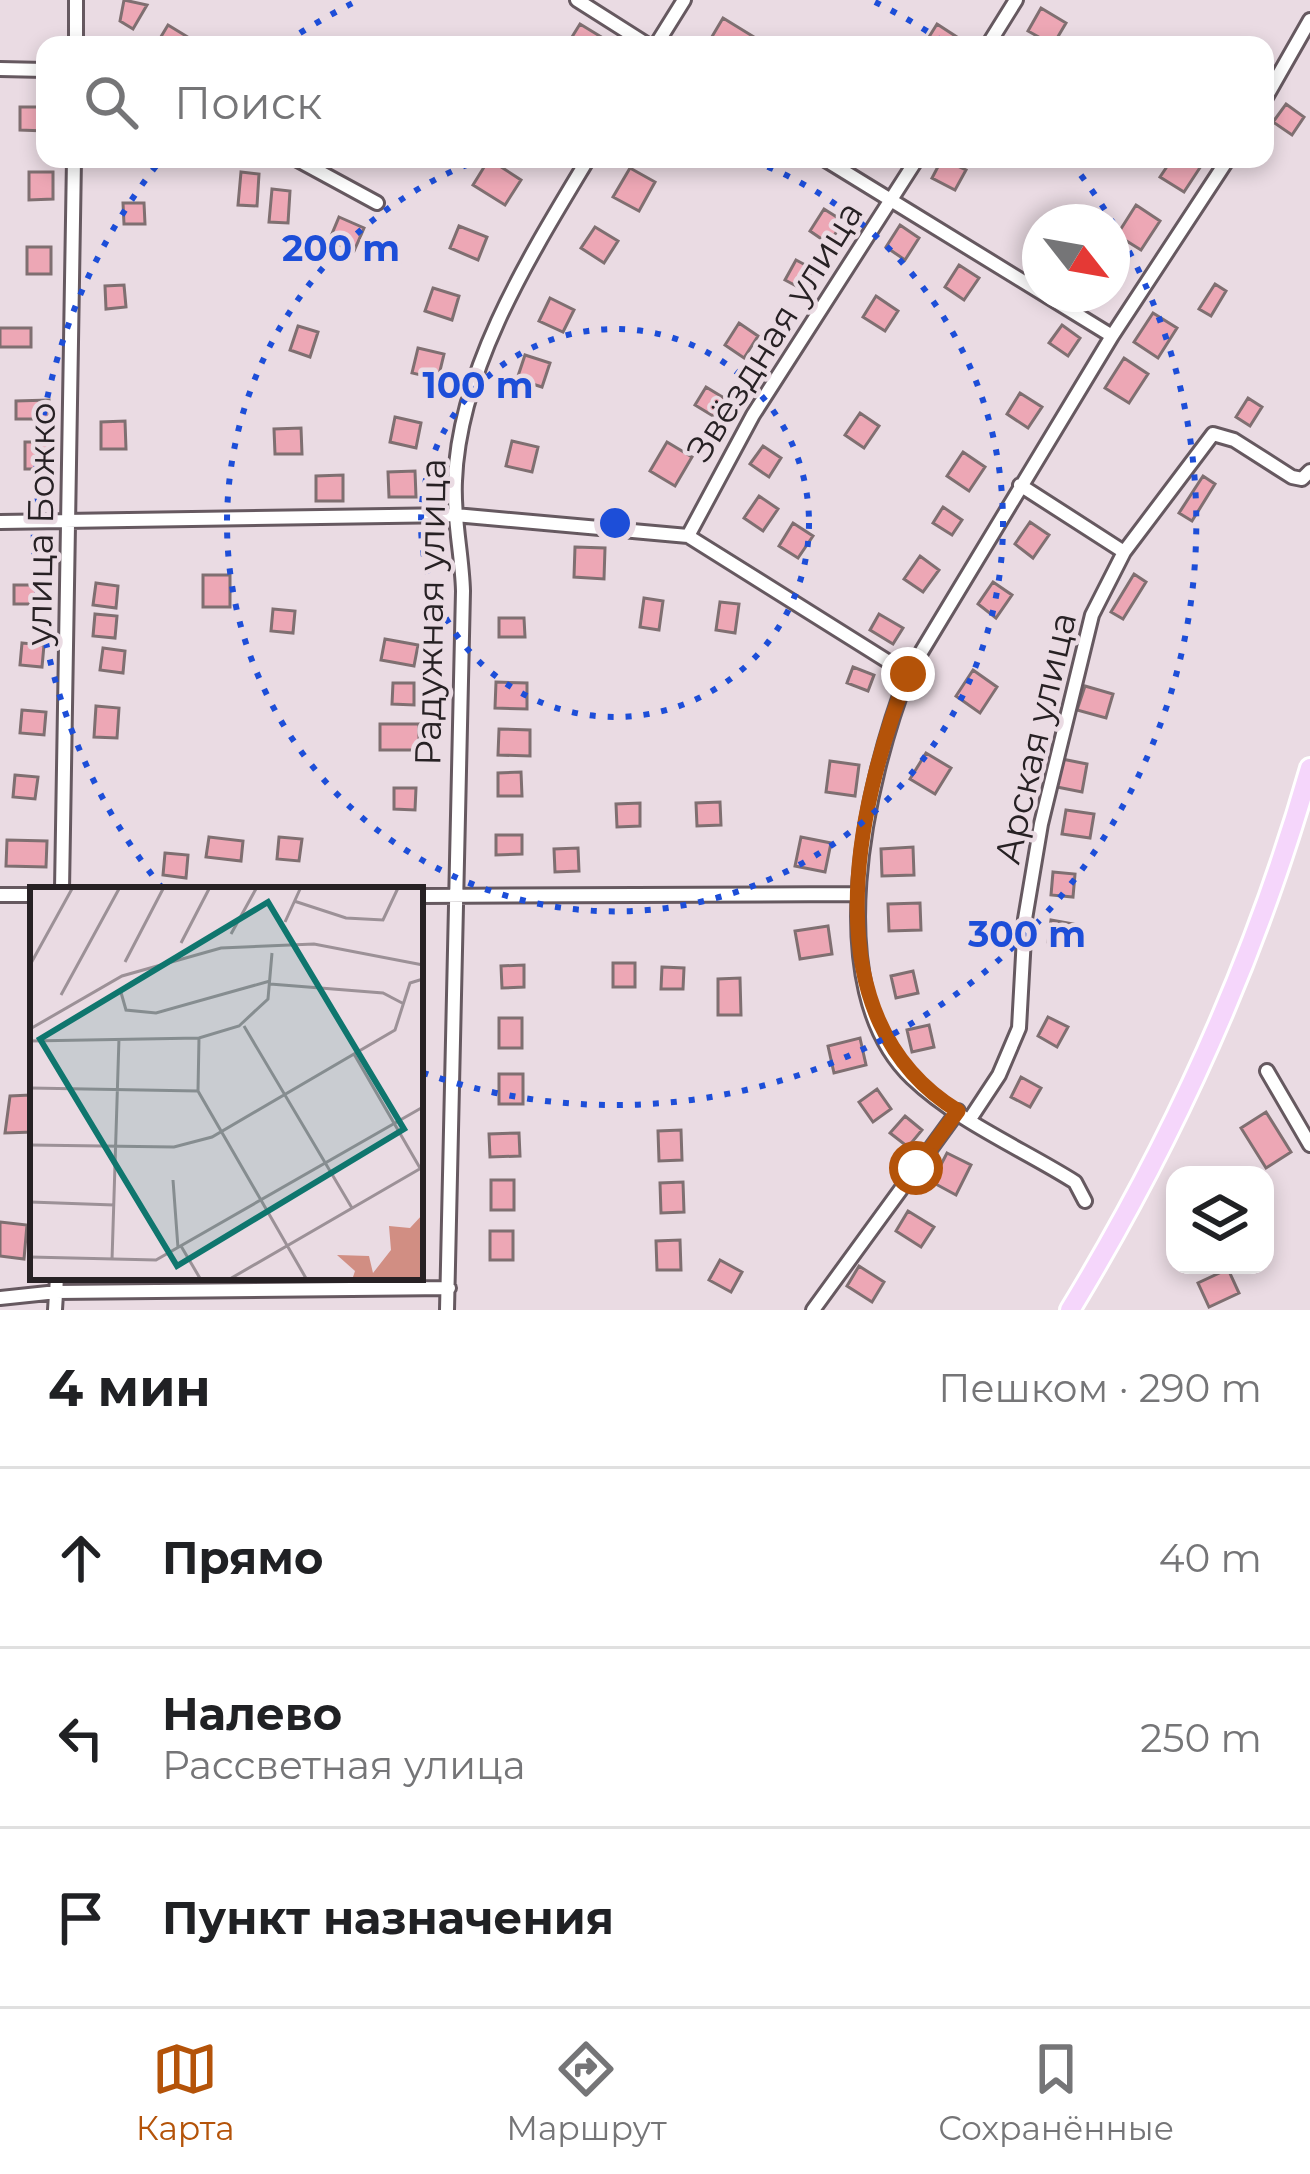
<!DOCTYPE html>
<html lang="ru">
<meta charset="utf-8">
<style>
body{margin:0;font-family:Montserrat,sans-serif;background:#f2f2f2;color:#202124}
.controls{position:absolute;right:36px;bottom:36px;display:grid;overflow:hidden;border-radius:24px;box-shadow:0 6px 18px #0003}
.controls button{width:108px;height:108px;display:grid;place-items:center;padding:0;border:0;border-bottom:3px solid #e0e0e0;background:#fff;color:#202124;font:60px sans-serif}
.compass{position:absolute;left:1022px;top:204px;width:108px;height:108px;border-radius:50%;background:#fff;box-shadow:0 6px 18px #0003;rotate:121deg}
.stop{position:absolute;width:36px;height:36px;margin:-27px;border:9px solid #b45309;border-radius:50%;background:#fff}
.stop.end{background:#b45309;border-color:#fff;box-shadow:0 3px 12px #0008}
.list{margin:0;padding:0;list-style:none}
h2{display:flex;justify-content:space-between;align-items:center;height:156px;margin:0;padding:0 48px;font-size:51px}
h2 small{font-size:39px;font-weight:400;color:#757577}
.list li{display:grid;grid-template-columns:78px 1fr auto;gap:36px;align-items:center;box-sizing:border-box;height:180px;padding:0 48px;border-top:3px solid #e0e0e0}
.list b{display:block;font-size:45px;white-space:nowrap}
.list p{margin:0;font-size:39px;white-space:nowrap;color:#757577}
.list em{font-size:39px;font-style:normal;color:#757577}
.icon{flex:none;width:66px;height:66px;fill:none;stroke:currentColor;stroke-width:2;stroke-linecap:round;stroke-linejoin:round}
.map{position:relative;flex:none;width:1310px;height:1310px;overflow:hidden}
.search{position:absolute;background:#fff;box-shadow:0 6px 18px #0003;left:36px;right:36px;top:36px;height:132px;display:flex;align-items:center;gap:30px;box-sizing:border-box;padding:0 42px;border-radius:24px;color:#757577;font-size:45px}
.sheet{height:696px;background:#fff}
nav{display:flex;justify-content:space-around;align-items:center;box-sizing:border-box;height:168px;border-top:3px solid #e0e0e0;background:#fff;font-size:33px;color:#757577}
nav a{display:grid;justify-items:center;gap:6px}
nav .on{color:#b45309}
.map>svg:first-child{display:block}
.building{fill:#eda7b5;stroke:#7f6f71;stroke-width:3}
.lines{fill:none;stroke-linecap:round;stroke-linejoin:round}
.street-casing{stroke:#665960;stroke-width:18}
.primary-casing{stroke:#fff;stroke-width:24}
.street{stroke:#fff;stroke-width:12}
.primary{stroke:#f5d6fb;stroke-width:18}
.route{stroke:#b45309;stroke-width:15}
.ring{fill:none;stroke:#1d4ed8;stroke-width:6;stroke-dasharray:6 12}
.labels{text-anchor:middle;stroke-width:9;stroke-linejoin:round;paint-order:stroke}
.street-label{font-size:36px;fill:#272124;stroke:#eadbe3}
.inset-road{fill:none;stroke:#9c9197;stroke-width:3}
.view{fill:#0f766e;fill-opacity:0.15;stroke:#0f766e;stroke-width:6}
.inset-edge{fill:none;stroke:#272124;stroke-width:6}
.centre{fill:#1d4ed8;stroke:#eadbe3;stroke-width:6}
.ring-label{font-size:36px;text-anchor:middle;font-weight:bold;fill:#1d4ed8;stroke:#eadbe3;stroke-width:9;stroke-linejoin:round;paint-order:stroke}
</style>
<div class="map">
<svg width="1310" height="1310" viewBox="0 0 1310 1310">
<rect width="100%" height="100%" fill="#eadbe3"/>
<path class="building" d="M 124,0 L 147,5 L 133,29 L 120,21 Z
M 1041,8 L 1066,23 L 1053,45 L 1028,31 Z
M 723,18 L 754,37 L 750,45 L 710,40 Z
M 580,24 L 603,38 L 599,45 L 567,45 Z
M 937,24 L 963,41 L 960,45 L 924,45 Z
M 168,25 L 191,39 L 188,45 L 156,45 Z
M 1286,104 L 1304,117 L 1292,135 L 1273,122 Z
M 20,107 L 45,107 L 45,131 L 20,130 Z
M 489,159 L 521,180 L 505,205 L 473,185 Z
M 942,159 L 966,170 L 955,190 L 932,178 Z
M 1172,159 L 1203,163 L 1184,192 L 1160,177 Z
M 630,168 L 655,182 L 639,211 L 613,197 Z
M 29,172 L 53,172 L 53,199 L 29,200 Z
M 241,172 L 259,174 L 257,206 L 238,205 Z
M 272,189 L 290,191 L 288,223 L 269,222 Z
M 123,203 L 144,203 L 145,224 L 124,224 Z
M 1136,205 L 1160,221 L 1141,250 L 1117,235 Z
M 824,209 L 843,221 L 829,244 L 810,231 Z
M 339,217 L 364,228 L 354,251 L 329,241 Z
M 900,225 L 919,238 L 905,260 L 886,247 Z
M 459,226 L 487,237 L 478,260 L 450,248 Z
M 595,227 L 618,241 L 604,263 L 581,248 Z
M 27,247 L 51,247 L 51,274 L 27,274 Z
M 796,260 L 813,269 L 802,289 L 785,280 Z
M 959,265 L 979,278 L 964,300 L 945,287 Z
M 1215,284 L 1226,291 L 1211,316 L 1199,309 Z
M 124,285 L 126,307 L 106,309 L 105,286 Z
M 433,288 L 459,296 L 452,320 L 425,311 Z
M 876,296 L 898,311 L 885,331 L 863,317 Z
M 550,298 L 574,310 L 563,332 L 539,321 Z
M 1153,313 L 1177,328 L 1158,358 L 1134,342 Z
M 739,323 L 758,336 L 744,358 L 725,345 Z
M 1062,325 L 1080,338 L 1068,356 L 1049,343 Z
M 298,326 L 318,332 L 310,357 L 290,350 Z
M 0,328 L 31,328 L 31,347 L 0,347 Z
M 418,348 L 444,354 L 438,379 L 412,373 Z
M 525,355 L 550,363 L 542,387 L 517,379 Z
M 1124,358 L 1148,374 L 1129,403 L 1105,388 Z
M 706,387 L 729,401 L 718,419 L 695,405 Z
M 1020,393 L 1042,407 L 1028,428 L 1007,414 Z
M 1248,398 L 1262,407 L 1250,426 L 1236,417 Z
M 49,400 L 49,419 L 16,419 L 16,401 Z
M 860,413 L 879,426 L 864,448 L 845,435 Z
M 395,417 L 421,423 L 416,448 L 390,442 Z
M 125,421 L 126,449 L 101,449 L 101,422 Z
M 301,428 L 302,454 L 275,454 L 274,429 Z
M 512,441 L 538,447 L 532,472 L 506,466 Z
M 25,442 L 50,442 L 50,469 L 25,469 Z
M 667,442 L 692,457 L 675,486 L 650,471 Z
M 763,446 L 781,458 L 769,477 L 750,464 Z
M 963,452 L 985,467 L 969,491 L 947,476 Z
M 415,471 L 416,497 L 389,497 L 388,472 Z
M 343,475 L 343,501 L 316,501 L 316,476 Z
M 1203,476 L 1215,484 L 1192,521 L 1179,513 Z
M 759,496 L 778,509 L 763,531 L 744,518 Z
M 943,507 L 962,520 L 952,535 L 933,523 Z
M 1030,522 L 1049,535 L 1033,558 L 1015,544 Z
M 793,523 L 813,536 L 798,558 L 779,546 Z
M 575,547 L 605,548 L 604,579 L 574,577 Z
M 920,556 L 939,570 L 923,592 L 904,579 Z
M 1134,574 L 1146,582 L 1123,619 L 1111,612 Z
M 203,575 L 230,575 L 230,607 L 203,607 Z
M 993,582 L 1012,595 L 996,618 L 978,604 Z
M 96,583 L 118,586 L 116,608 L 93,605 Z
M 14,585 L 47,585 L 47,604 L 14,604 Z
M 644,598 L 663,601 L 659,630 L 640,627 Z
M 720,602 L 739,604 L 735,633 L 716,630 Z
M 273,609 L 295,611 L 293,633 L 271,631 Z
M 95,614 L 117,616 L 115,638 L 93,636 Z
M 879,614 L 903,628 L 893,644 L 870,630 Z
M 499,618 L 524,618 L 525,637 L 499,637 Z
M 385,639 L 418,645 L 414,666 L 381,660 Z
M 22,643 L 44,645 L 42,667 L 20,665 Z
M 103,648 L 125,651 L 123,673 L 100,670 Z
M 853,667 L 874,675 L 868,691 L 847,683 Z
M 973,670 L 997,687 L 980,713 L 956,696 Z
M 496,682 L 527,683 L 527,709 L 495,708 Z
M 393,683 L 414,683 L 414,705 L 392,704 Z
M 1085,686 L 1113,694 L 1106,718 L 1077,710 Z
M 96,706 L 119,708 L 117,738 L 94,737 Z
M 22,710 L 46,712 L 44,735 L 20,733 Z
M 380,724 L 419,724 L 419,750 L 380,750 Z
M 499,729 L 530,730 L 530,756 L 498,755 Z
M 926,753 L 951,768 L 935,794 L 910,779 Z
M 1062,759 L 1087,764 L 1082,792 L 1057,787 Z
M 830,761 L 859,765 L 855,796 L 826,792 Z
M 521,772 L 522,796 L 498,796 L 498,773 Z
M 15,775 L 38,777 L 35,799 L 13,797 Z
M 394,788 L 416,788 L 415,810 L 394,809 Z
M 720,802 L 721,825 L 697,826 L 696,803 Z
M 640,803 L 640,826 L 617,827 L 616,804 Z
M 1066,810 L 1094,814 L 1090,838 L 1062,834 Z
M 496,835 L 522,835 L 522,854 L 496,855 Z
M 209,837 L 243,841 L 241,861 L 206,857 Z
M 279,837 L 302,839 L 299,861 L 277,859 Z
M 801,837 L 831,843 L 825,872 L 795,866 Z
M 7,840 L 47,841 L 46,867 L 6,866 Z
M 913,847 L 914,875 L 882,876 L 881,849 Z
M 578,848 L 579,871 L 555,872 L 554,849 Z
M 165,853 L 188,855 L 186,878 L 163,875 Z
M 1053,872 L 1075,874 L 1073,897 L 1051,895 Z
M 920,903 L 921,930 L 889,931 L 888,904 Z
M 1051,920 L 1073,924 L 1069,946 L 1048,942 Z
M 828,926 L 832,954 L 800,959 L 795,931 Z
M 613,963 L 635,963 L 635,987 L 613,987 Z
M 524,965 L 524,987 L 502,988 L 501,966 Z
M 662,967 L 684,968 L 683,989 L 661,989 Z
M 913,971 L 918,993 L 896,998 L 891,976 Z
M 740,978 L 741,1015 L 718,1015 L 718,979 Z
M 1048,1017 L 1068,1027 L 1057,1047 L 1038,1036 Z
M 499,1018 L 522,1018 L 522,1048 L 499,1048 Z
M 929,1025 L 934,1047 L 912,1052 L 907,1030 Z
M 860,1038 L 866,1065 L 834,1073 L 828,1046 Z
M 499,1074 L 523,1074 L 523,1104 L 499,1104 Z
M 1021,1077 L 1041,1088 L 1030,1107 L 1011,1097 Z
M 877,1089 L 891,1109 L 873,1122 L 859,1102 Z
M 30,1095 L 33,1132 L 5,1133 L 10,1096 Z
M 1266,1112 L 1291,1152 L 1266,1168 L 1241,1128 Z
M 905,1116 L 922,1130 L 908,1147 L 890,1133 Z
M 681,1130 L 682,1160 L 659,1161 L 658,1131 Z
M 519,1133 L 520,1156 L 490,1157 L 489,1134 Z
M 947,1153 L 971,1165 L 956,1195 L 932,1182 Z
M 491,1180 L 514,1180 L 514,1210 L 491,1210 Z
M 683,1182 L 684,1212 L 661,1213 L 660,1183 Z
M 908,1211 L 934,1227 L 921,1247 L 896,1231 Z
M 0,1222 L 27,1225 L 24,1259 L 0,1256 Z
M 490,1231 L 513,1231 L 513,1260 L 490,1260 Z
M 680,1240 L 681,1270 L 657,1270 L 656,1241 Z
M 720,1260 L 742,1272 L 731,1292 L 709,1280 Z
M 859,1266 L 884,1282 L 872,1302 L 847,1286 Z
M 1228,1269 L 1239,1293 L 1209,1307 L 1198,1283 Z"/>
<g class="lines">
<defs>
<path id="street" d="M 76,0 L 76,45
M 577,0 L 648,45
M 656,45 L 684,0
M 988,45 L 1016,0
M 0,69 L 45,70
M 1265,99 L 1310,20
M 296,159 L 377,203
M 824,159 L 1112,336
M 1020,485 L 1124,552
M 0,522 L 455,515 L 688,536
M 688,536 L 753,415 L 917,159
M 688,536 L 908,674
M 62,890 L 74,159
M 0,895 L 33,895
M 420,896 L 857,894
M 1267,1071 L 1310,1145
M 970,1119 L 999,1075 L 1019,1028 L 1025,919 L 1041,824 L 1092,615 L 1124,552 L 1213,434 L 1234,440 L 1292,477 L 1302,479 L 1310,471
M 1085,1201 L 1075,1182 C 1023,1149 958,1122 912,1078 C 818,988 867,779 908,674 L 1112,336 L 1228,159
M 0,1298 L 57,1292 L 449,1288
M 55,1310 L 57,1277
M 447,1310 L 463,591 C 462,554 453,518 455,481 C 459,368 531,254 588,159
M 813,1310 L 958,1111"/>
<path id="primary" d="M 1070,1310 C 1174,1139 1255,961 1310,768"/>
</defs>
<use href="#street" class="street-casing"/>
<use href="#primary" class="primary-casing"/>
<use href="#street" class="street"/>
<use href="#primary" class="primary"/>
</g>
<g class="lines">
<path class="route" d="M 908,674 C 854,810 810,1020 958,1111 L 916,1168"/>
</g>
<g class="ring">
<circle cx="615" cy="523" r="194"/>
<path d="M751 160A388 388 0 1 1 479 160"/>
<path d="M163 889A582 582 0 0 1 160 161M285 43A582 582 0 0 1 355 2M875 2A582 582 0 0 1 945 43M1070 161A582 582 0 0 1 421 1072"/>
</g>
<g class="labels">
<g class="street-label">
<text transform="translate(774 331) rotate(-58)" y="13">Звёздная улица</text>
<text transform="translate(40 524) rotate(-89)" y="13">улица Божко</text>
<text transform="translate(430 612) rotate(-89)" y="13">Радужная улица</text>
<text transform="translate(1035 738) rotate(-77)" y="13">Арская улица</text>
</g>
</g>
<g transform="translate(30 887)">
<rect width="393" height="393" fill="#eadbe3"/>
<path d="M 393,327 L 393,393 L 322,393 L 325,384 L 307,368 L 339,369 L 343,386 L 361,363 L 359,339 L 380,341 Z" fill="#d18e83"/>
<path class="inset-road" d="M 264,14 L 316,31 L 353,33 L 368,1M 255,35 L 271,0M 201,47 L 227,0M 151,56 L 180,0M 95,75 L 134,0M 0,78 L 43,0M 240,97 L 353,106 L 374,117M 90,102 L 96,123 L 126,126 L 240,94M 31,108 L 90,0M 214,139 L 322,321M 0,142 L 92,89 L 191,61 L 284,57 L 393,78M 169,151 L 168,204 L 277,393M 0,154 L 169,151 L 209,139 L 238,112 L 242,66M 324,167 L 390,281M 0,201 L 168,204M 0,258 L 144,260 L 182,250 L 365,143 L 380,96 L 393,92M 143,293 L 148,361M 0,315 L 84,318M 151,359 L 171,393M 0,370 L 126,373 L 393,220M 82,373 L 89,151M 198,393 L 393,280"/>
<path class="view" d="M 238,15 L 374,242 L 147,379 L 10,152 Z"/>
<rect width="393" height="393" class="inset-edge"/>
</g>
<circle cx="615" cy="523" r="18" class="centre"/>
<g class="ring-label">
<text x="341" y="261">200 m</text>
<text x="478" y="398">100 m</text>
<text x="1027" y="947">300 m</text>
</g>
</svg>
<div class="controls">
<button><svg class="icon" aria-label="layers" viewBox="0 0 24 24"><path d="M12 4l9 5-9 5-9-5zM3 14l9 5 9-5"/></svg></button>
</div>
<svg class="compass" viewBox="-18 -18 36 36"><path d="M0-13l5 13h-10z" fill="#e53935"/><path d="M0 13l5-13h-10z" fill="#757577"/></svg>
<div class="stop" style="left:916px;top:1168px"></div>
<div class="stop end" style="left:908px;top:674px"></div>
<div class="search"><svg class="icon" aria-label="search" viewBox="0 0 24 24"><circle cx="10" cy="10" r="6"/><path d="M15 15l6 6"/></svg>Поиск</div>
</div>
<section class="sheet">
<h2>4 мин<small>Пешком · 290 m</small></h2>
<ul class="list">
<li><svg class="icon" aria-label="ahead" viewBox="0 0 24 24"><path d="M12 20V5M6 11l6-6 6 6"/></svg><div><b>Прямо</b></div><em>40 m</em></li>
<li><svg class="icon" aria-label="left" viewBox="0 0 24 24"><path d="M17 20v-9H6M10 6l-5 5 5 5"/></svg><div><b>Налево</b><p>Рассветная улица</p></div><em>250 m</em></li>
<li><svg class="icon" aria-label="arrive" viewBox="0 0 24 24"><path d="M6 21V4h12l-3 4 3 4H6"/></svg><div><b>Пункт назначения</b></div></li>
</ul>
</section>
<nav>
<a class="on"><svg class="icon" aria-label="map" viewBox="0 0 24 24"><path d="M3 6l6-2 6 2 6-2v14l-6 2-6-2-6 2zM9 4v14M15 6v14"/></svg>Карта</a>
<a><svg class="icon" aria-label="directions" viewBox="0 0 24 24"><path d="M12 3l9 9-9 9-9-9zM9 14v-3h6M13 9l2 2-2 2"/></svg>Маршрут</a>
<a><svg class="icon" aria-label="saved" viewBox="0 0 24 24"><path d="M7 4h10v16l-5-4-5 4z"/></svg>Сохранённые</a>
</nav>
